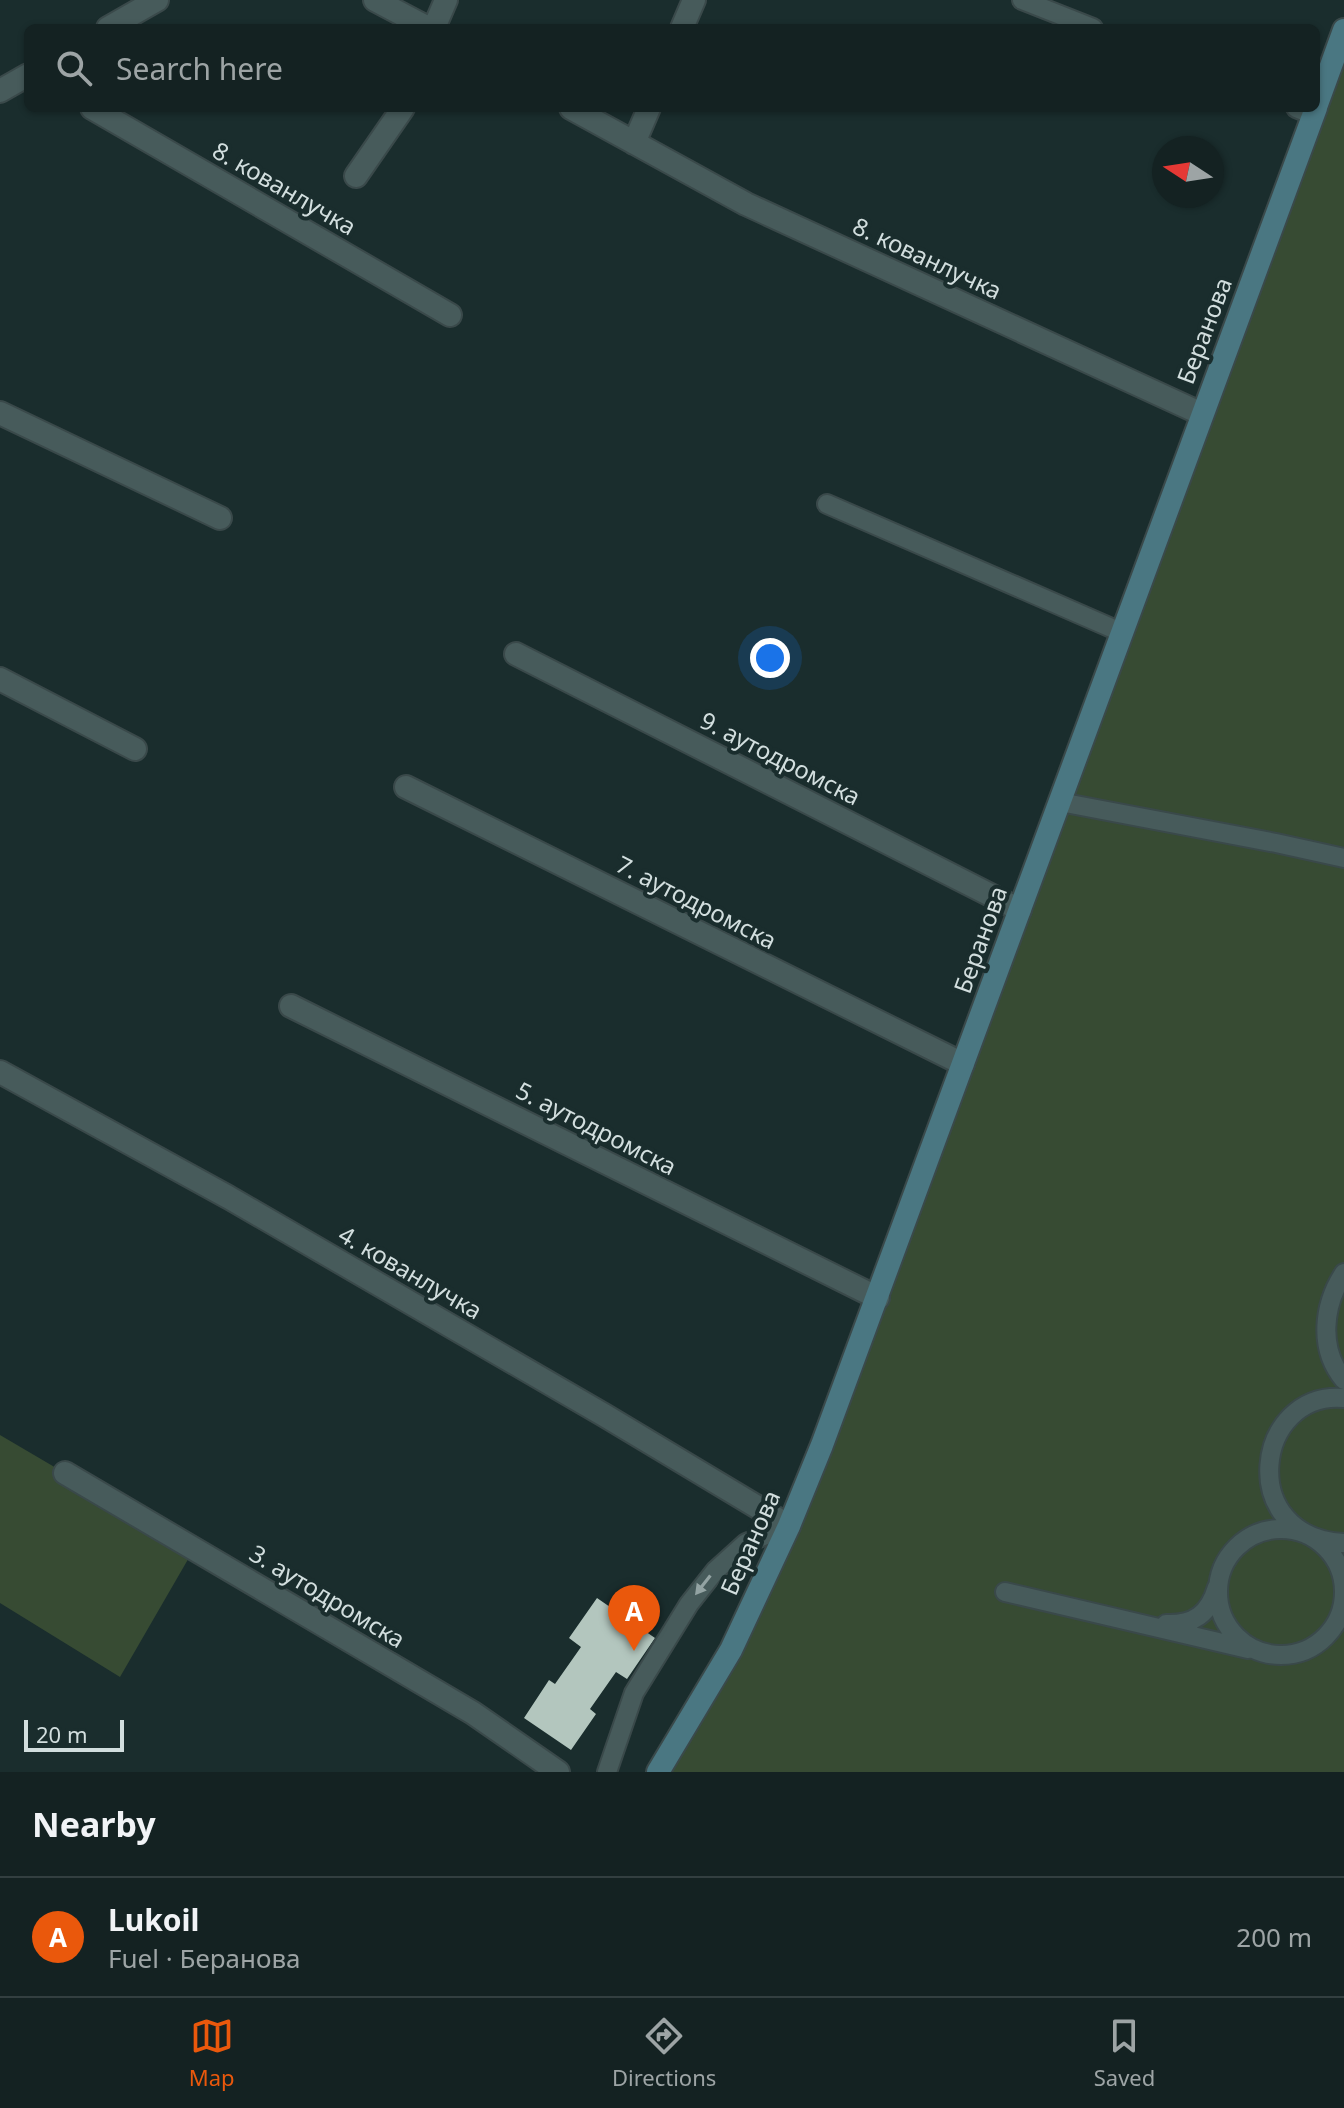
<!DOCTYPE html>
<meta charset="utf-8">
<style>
body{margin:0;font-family:"Noto Sans",sans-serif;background:#1d2a2a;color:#f1f3f6}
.compass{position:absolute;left:1152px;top:136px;width:72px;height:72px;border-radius:50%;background:#142222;box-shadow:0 2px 6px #0004;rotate:282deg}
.scale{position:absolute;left:24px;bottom:20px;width:100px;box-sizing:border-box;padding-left:8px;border:4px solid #d2dede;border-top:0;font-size:22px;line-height:28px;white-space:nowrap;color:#d2dede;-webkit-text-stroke:6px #1a2d2d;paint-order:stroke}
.you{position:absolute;left:770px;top:658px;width:28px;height:28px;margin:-20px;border:6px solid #fff;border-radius:50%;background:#1a73e8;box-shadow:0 0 0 12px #1a73e833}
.badge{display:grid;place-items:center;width:52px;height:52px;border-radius:50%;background:#ea580c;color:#fff;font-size:26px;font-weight:700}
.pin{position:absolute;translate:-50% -66px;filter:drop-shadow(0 2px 4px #0008)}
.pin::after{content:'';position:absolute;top:42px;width:28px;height:24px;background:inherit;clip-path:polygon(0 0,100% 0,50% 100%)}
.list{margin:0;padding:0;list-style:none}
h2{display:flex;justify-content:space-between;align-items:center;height:104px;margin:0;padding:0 32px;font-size:34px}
h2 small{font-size:26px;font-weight:400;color:#9da4a5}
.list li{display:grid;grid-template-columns:52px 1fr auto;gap:24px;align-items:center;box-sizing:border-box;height:120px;padding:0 32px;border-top:2px solid #333f40}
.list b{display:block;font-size:30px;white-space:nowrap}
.list p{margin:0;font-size:26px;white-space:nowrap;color:#9da4a5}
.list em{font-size:26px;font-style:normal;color:#9da4a5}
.icon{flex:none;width:44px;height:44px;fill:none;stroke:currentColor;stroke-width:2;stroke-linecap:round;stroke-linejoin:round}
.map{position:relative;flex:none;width:1344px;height:1772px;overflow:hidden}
.search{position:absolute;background:#142222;box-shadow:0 2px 6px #0004;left:24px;right:24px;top:24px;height:88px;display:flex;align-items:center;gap:20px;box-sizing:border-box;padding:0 28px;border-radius:12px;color:#9da4a5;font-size:30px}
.sheet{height:224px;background:#142222}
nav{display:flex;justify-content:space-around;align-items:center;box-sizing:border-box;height:112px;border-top:2px solid #333f40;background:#142222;font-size:22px;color:#9da4a5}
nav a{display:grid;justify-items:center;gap:4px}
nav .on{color:#ea580c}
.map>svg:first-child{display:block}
.green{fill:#374b33}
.building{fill:#b3c6be}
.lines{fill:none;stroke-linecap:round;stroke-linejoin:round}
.service-casing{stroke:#3a494a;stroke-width:22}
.minor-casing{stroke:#3a494a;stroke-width:26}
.secondary-casing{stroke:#3a494a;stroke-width:26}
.service{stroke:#475b5b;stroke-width:18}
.minor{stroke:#475b5b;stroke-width:22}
.secondary{stroke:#4a7782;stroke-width:22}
.oneway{fill:#93a3a3}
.labels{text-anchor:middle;stroke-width:8;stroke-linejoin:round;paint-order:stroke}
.street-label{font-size:24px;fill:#d2dede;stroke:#1a2d2d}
</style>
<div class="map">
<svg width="1344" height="1772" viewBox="0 0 1344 1772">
<rect width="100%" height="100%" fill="#1a2d2d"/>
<path class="green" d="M 1344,30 L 1344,1772 L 658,1772 L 760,1589 Z
M 0,1435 L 194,1549 L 120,1677 L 0,1603 Z"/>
<path class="building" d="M 597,1598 L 655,1638 L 627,1679 L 616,1672 L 590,1709 L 596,1714 L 571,1750 L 524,1718 L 549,1680 L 555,1684 L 581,1647 L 569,1638 Z"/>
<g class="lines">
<defs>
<path id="service" d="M 1022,0 L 1093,28
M 1296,108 L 1313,115
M 827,504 L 1123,633
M 1060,802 L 1276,843 L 1344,858
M 1344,1273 C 1323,1305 1318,1349 1344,1380
M 1344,1398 C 1254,1390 1235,1538 1344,1543
M1218 1592a63 63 0 1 1 126 0a63 63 0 1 1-126 0Z
M 1005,1592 L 1248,1649
M 1166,1624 C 1194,1625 1209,1614 1217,1587
M 607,1772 L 634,1693 L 689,1604 L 715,1571 L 746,1543 L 789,1526"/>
<path id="minor" d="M 375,0 L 428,28
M 108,28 L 157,0
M 434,28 L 446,0
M 682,28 L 694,0
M 0,91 L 28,75
M 92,108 L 450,315
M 571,108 L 746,204 L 1202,414
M 634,143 L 649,108
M 356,176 L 403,108
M 0,413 L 220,518
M 516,654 L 1020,910
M 0,679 L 135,749
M 406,787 L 963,1064
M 291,1006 L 878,1298
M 0,1072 L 228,1197 L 604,1415 L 789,1526
M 65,1473 L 473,1713 L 558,1772"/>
<path id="secondary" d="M 1316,107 L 1344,30
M 658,1772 L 731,1650 L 789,1526 L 822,1445 L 1316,108"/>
</defs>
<use href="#service" class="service-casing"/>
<use href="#minor" class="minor-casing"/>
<use href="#secondary" class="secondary-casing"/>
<use href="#service" class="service"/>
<use href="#minor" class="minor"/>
<use href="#secondary" class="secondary"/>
</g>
<defs><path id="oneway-solid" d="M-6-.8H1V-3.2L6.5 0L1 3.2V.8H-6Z" transform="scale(2)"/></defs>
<use class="oneway" href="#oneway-solid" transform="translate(703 1585) rotate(128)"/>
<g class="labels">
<g class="street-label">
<text transform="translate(284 189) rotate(30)" y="8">8. кованлучка</text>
<text transform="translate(927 259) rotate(25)" y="8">8. кованлучка</text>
<text transform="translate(1205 331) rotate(-69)" y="8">Беранова</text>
<text transform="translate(780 759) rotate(27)" y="8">9. аутодромска</text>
<text transform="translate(696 903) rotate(27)" y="8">7. аутодромска</text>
<text transform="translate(981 940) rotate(-70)" y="8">Беранова</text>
<text transform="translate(596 1129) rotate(27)" y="8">5. аутодромска</text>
<text transform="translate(410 1273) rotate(30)" y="8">4. кованлучка</text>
<text transform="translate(751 1543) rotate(-66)" y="8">Беранова</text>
<text transform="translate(327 1597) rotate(31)" y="8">3. аутодромска</text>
</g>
</g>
</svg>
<svg class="compass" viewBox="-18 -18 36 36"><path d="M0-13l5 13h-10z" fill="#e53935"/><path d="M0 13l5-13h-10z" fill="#9da4a5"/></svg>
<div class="scale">20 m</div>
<div class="you"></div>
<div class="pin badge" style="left:634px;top:1651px">A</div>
<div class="search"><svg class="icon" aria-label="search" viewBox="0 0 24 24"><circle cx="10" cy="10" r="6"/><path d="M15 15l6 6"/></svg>Search here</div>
</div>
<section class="sheet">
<h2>Nearby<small></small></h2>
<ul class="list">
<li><span class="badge">A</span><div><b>Lukoil</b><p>Fuel · Беранова</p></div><em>200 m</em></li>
</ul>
</section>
<nav>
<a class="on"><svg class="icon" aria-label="map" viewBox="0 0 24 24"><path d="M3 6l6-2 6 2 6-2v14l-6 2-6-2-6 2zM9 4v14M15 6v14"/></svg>Map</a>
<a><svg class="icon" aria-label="directions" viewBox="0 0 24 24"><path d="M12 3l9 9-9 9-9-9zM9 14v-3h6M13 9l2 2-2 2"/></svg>Directions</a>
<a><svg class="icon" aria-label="saved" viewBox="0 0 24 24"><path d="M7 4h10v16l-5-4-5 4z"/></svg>Saved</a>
</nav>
